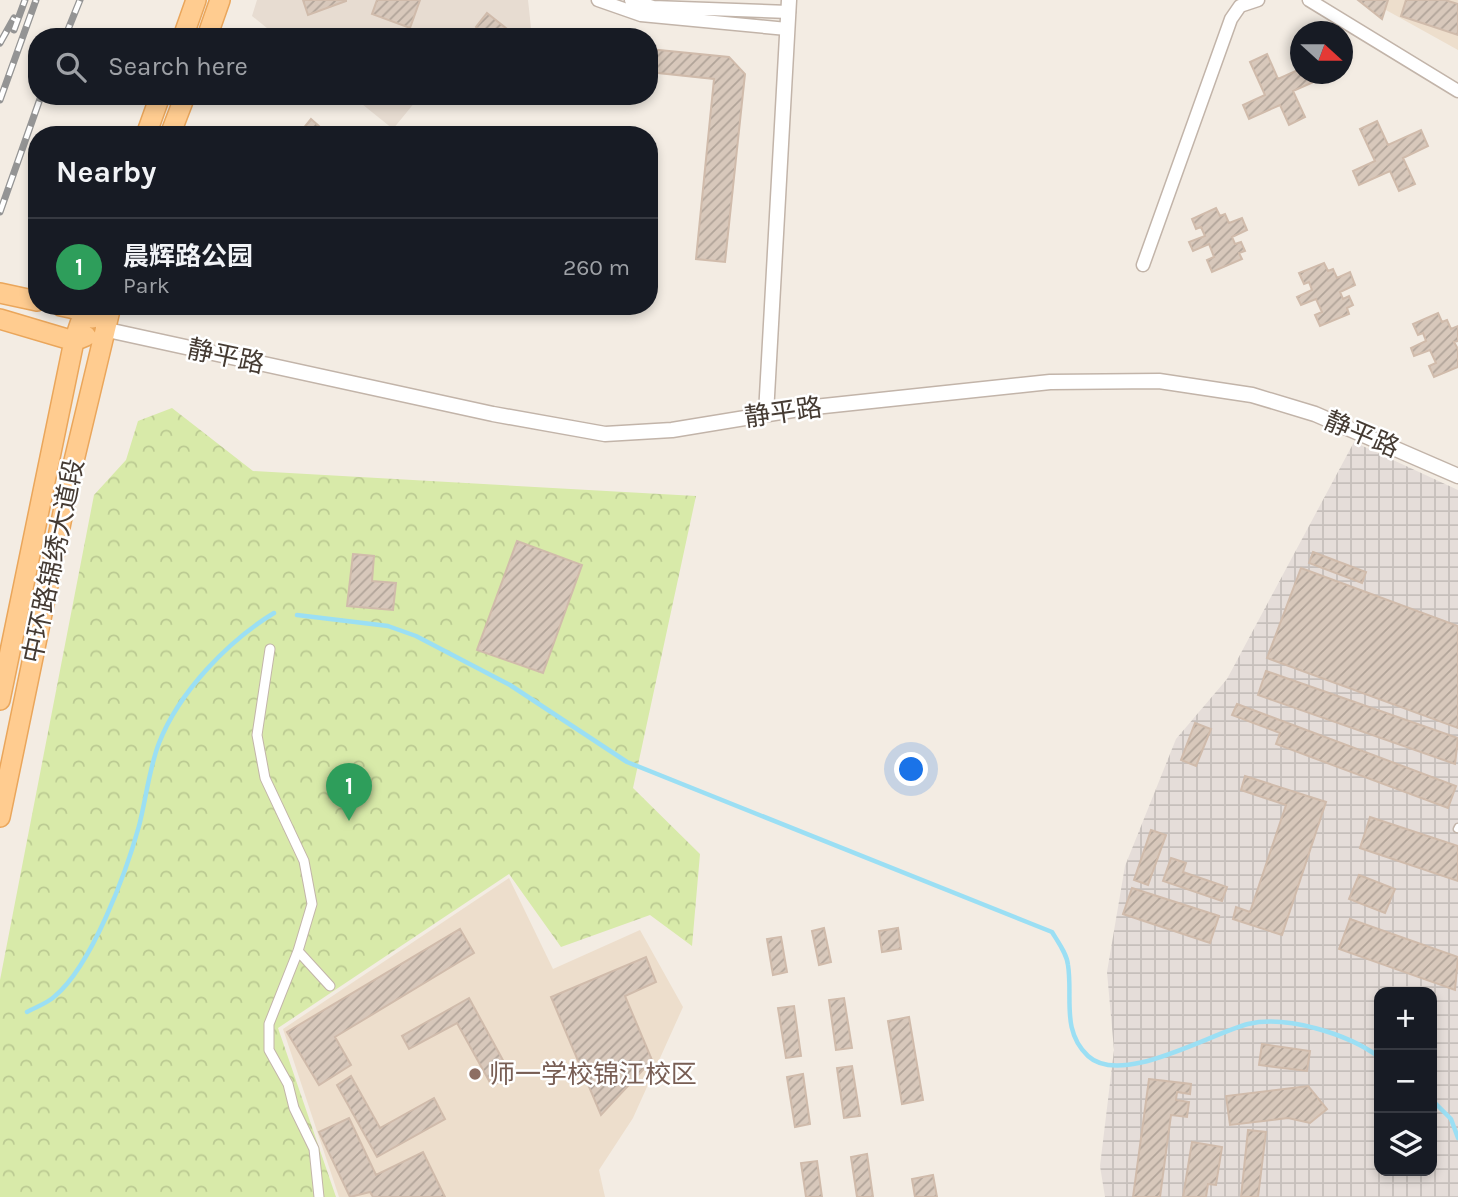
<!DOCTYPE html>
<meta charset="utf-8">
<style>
body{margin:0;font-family:Karla,"Noto Sans SC",sans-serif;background:#242831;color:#f1f3f6}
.controls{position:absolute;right:21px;bottom:21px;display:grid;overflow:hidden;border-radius:14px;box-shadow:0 4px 10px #0003}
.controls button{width:63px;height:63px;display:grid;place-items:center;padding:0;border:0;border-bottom:2px solid #363941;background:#171b24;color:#f1f3f6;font:35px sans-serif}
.compass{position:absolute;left:1290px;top:21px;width:63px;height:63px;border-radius:50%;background:#171b24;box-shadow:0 4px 10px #0003;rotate:111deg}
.you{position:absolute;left:912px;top:770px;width:24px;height:24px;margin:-18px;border:5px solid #fff;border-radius:50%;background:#1a73e8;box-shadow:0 0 0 10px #1a73e833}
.badge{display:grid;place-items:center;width:46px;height:46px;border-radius:50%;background:#d93025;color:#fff;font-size:23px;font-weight:700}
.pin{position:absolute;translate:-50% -58px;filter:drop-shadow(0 2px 4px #0008)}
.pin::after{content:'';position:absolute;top:37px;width:24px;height:21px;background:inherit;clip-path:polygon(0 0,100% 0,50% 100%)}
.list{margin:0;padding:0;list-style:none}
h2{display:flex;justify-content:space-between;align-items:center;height:91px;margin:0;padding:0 28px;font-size:30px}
h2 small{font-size:23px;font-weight:400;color:#9ea1a6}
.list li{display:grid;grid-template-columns:46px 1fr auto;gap:21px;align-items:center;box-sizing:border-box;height:98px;padding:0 28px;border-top:2px solid #363941}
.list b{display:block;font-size:26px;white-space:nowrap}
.list p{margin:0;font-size:23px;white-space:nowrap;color:#9ea1a6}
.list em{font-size:23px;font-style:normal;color:#9ea1a6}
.icon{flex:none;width:38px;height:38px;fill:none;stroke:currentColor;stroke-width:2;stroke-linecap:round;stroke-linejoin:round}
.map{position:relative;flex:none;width:1458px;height:1197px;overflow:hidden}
.search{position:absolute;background:#171b24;box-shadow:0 4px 10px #0003;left:28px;top:28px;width:630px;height:77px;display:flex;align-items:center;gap:18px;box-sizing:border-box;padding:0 24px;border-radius:28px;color:#9ea1a6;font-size:26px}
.panel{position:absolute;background:#171b24;box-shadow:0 4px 10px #0003;left:28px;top:126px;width:630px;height:189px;border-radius:28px}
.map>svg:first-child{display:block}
.residential{fill:#e7dcd1}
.industrial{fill:url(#industrial-grid);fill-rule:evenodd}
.education{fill:#eddecc}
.forest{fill:url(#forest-crowns)}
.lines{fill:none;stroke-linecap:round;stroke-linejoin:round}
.stream{stroke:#9bdff4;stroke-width:4.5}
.building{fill:url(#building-hatch);stroke:#d0bbab;stroke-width:2}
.service-casing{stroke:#c2b4a9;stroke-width:9}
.pedestrian-casing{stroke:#c2b4a9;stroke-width:11}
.minor-casing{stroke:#c2b4a9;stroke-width:15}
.tertiary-casing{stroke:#c2b4a9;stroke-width:17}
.primary-casing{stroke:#eaa65b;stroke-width:22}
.service{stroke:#fff;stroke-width:6}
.pedestrian{stroke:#fff;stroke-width:9}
.minor{stroke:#fff;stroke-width:12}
.tertiary{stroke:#fff;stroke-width:14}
.primary{stroke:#ffcc90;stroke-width:19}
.rail-casing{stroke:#949494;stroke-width:7}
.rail{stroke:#fff;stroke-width:4.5;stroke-dasharray:13;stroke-linecap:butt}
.education-dot{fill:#8d6e63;stroke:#fff;stroke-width:2.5}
.labels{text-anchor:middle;stroke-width:5;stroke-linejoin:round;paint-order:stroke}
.street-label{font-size:26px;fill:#453b33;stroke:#fff}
.education-label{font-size:26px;fill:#785e54;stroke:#fff;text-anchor:start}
</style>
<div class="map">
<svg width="1458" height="1197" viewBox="0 0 1458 1197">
<defs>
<pattern id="industrial-grid" width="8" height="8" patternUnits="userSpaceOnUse" patternTransform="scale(1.75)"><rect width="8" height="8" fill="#e5ddd9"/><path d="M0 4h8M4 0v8" fill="none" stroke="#c6bfbb"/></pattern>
<pattern id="forest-crowns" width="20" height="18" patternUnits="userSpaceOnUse" patternTransform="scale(1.75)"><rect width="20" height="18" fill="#d8eaa9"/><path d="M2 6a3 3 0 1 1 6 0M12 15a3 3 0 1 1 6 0" fill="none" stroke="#bbca92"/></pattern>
<pattern id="building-hatch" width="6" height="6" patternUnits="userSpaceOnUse" patternTransform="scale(1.75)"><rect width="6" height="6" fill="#d8c8bb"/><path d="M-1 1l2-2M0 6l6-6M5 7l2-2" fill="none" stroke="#b1a499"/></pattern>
</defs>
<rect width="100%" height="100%" fill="#f3ece3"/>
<path class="residential" d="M 257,0 L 528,0 L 532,37 L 278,37 L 252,16 Z
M 352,96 L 420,96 L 393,129 Z"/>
<path class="industrial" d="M 1354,442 L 1458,490 L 1458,1197 L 1105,1197 L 1100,1166 L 1114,1050 L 1107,972 L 1125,866 L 1176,739 L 1227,679 ZM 1379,992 L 1432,992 L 1432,1171 L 1379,1171 Z"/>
<path class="education" d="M 1368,0 L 1458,0 L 1458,50 Z
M 509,878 L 553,969 L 640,930 L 683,1007 L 633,1118 L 599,1170 L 605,1197 L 339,1197 L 283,1029 Z"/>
<path class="forest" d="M 172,408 L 253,471 L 696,496 L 633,788 L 700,854 L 692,946 L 650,915 L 561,947 L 509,874 L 278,1028 L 336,1197 L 0,1197 L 0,980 L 94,495 L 126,460 L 138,421 Z"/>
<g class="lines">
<path class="stream" d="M 297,615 L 388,626 L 416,636 L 510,685 L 627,762 L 1052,932 C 1058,942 1067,954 1068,965 C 1073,997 1061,1031 1088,1056 C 1121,1087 1209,1034 1248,1024 C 1287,1015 1348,1034 1379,1057
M 27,1012 C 36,1007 48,1003 55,996 C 92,965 126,873 139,826 C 146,799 149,769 159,743 C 179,692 228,641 274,613
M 1432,1100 L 1451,1119 L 1458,1138"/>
</g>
<path class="building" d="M 303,0 L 346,0 L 346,1 L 308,15 Z
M 377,0 L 420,0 L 410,28 L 372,14 Z
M 1358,0 L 1388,0 L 1382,19 Z
M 1406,0 L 1445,0 L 1458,4 L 1458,35 L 1401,16 Z
M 487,13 L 517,37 L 487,37 L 476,27 Z
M 649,49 L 729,57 L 745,74 L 725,262 L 696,259 L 714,79 L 649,72 Z
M 1267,54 L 1278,79 L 1300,69 L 1300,74 L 1315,74 L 1318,80 L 1293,91 L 1305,117 L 1289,125 L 1280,105 L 1249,119 L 1243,105 L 1265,95 L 1250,62 Z
M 311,119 L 329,135 L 298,135 Z
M 1377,121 L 1388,145 L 1421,130 L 1428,146 L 1403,158 L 1415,184 L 1399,191 L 1390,171 L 1359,185 L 1353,171 L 1375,161 L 1360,129 Z
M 1216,208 L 1220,216 L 1225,214 L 1229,223 L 1242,218 L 1247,230 L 1232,237 L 1235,244 L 1241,242 L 1245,251 L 1239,253 L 1242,259 L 1212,272 L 1207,260 L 1214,257 L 1209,244 L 1193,251 L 1189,242 L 1205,236 L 1201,227 L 1196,229 L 1192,219 Z
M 1324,263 L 1328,271 L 1333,269 L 1337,278 L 1350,272 L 1355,285 L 1340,292 L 1343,299 L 1349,296 L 1353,305 L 1347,308 L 1349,314 L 1320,326 L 1315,315 L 1322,312 L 1316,299 L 1301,305 L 1297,297 L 1312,290 L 1309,282 L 1304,284 L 1299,273 Z
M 1438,313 L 1442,322 L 1447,320 L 1451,329 L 1458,326 L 1458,341 L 1454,342 L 1458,349 L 1458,367 L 1434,377 L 1429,366 L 1436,363 L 1430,350 L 1414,356 L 1411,348 L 1426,341 L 1423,333 L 1418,335 L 1413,324 Z
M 517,541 L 582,565 L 543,673 L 477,650 Z
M 1313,552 L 1366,572 L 1362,583 L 1309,563 Z
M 353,554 L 374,556 L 372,581 L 396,583 L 393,610 L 347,606 Z
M 1301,568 L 1458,626 L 1458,728 L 1267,658 Z
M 1266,671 L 1458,738 L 1455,764 L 1258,695 Z
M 1237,704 L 1456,786 L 1448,808 L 1276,744 L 1280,733 L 1232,715 Z
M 1195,723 L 1211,729 L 1196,766 L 1181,760 Z
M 1245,776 L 1326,802 L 1282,935 L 1233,919 L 1236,907 L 1250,912 L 1286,805 L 1241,790 Z
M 1370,817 L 1458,846 L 1458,881 L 1360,848 Z
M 1151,830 L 1166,835 L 1148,885 L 1134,880 Z
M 1171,858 L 1186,863 L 1183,872 L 1227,887 L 1222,901 L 1163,881 Z
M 1359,875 L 1395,889 L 1385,913 L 1349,899 Z
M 1132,888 L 1219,916 L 1210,943 L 1123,914 Z
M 1350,919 L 1458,957 L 1455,990 L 1339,949 Z
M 824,928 L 831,962 L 819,965 L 812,931 Z
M 898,928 L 901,949 L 882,952 L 879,931 Z
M 460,929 L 474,953 L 335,1037 L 351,1065 L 319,1085 L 287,1032 Z
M 781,937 L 787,972 L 773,975 L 767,939 Z
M 646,957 L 656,982 L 625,996 L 652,1060 L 601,1115 L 551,997 Z
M 469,998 L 511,1075 L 492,1086 L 457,1023 L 409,1049 L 402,1036 Z
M 844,998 L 852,1048 L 836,1050 L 829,1000 Z
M 794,1006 L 801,1056 L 786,1058 L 778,1008 Z
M 909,1017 L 923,1100 L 902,1104 L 888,1021 Z
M 1262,1044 L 1310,1051 L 1307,1071 L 1259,1065 Z
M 852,1066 L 860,1116 L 844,1118 L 837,1068 Z
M 803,1074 L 810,1124 L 795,1127 L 787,1077 Z
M 351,1076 L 380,1128 L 434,1098 L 445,1119 L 377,1157 L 337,1085 Z
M 1149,1079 L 1191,1084 L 1190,1094 L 1177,1092 L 1176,1100 L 1189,1102 L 1187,1117 L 1171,1115 L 1160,1197 L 1133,1197 Z
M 1308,1086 L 1327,1109 L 1310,1123 L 1288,1118 L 1230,1125 L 1226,1096 Z
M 349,1118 L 376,1175 L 423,1152 L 445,1197 L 373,1197 L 370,1192 L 350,1197 L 319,1132 Z
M 1248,1130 L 1266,1132 L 1258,1197 L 1241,1197 Z
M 1192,1142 L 1222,1147 L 1216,1185 L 1208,1184 L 1206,1197 L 1183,1197 Z
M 867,1154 L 873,1197 L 857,1197 L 851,1157 Z
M 817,1161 L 822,1197 L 806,1197 L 801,1163 Z
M 933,1175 L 937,1197 L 915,1197 L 912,1179 Z"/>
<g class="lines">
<defs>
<path id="service" d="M 1457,829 L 1458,827"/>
<path id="pedestrian" d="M 270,649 L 257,735 L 265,778 L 304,861 L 312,904 L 298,951 L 269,1024 L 269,1050 L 288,1084 L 294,1108 L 314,1149 L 319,1197
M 298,951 L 330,986"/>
<path id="minor" d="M 598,0 L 641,15 L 787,29
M 631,0 L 653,7 L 789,12
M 1309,0 L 1458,91
M 1143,265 L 1231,19 L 1240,6 L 1258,0"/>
<path id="tertiary" d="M 103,329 L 493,414 L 605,434 L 672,430 L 805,408 L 1050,382 L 1159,381 L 1252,395 L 1315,414 L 1458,476
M 766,414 L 789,0"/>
<path id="primary" d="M 183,37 L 196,0
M 207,37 L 220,0
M 146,135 L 160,96
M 170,135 L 185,96
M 0,293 L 37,301
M 61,306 L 84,311 L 92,318
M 0,319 L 74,341 L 86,336
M 0,700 L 74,341 L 86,306
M 0,817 L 72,469 L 111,306"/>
</defs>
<use href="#service" class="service-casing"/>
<use href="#pedestrian" class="pedestrian-casing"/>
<use href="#minor" class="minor-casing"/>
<use href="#tertiary" class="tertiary-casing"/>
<use href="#primary" class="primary-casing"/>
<use href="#service" class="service"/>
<use href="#pedestrian" class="pedestrian"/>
<use href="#minor" class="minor"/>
<use href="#tertiary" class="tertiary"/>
<use href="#primary" class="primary"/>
<defs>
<path id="rail" d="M 14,30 L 25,0
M 65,37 L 80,0
M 0,43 L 14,18
M 0,100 L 36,0
M 0,212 L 41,96"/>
</defs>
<use href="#rail" class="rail-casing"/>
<use href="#rail" class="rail"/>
</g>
<circle class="education-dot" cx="475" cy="1074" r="7"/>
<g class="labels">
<g class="street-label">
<text transform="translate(226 356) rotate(12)" y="9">静平路</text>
<text transform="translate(783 412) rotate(-8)" y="9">静平路</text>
<text transform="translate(1362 434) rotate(23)" y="9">静平路</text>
<text transform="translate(53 561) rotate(-78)" y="9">中环路锦绣大道段</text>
</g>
<g class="education-label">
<text x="489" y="1083">师一学校锦江校区</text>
</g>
</g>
</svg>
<div class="controls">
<button>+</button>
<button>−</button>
<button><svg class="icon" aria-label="layers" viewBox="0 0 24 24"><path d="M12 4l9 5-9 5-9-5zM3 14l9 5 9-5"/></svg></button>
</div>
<svg class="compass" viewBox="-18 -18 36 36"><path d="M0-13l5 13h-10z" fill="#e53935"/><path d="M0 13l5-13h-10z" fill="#9ea1a6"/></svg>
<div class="you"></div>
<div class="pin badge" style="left:349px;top:821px;background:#2e9e5b">1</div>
<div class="search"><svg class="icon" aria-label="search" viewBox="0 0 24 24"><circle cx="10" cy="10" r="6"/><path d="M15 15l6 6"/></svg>Search here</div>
<section class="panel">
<h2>Nearby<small></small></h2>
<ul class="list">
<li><span class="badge" style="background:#2e9e5b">1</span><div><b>晨辉路公园</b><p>Park</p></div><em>260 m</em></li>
</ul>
</section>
</div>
